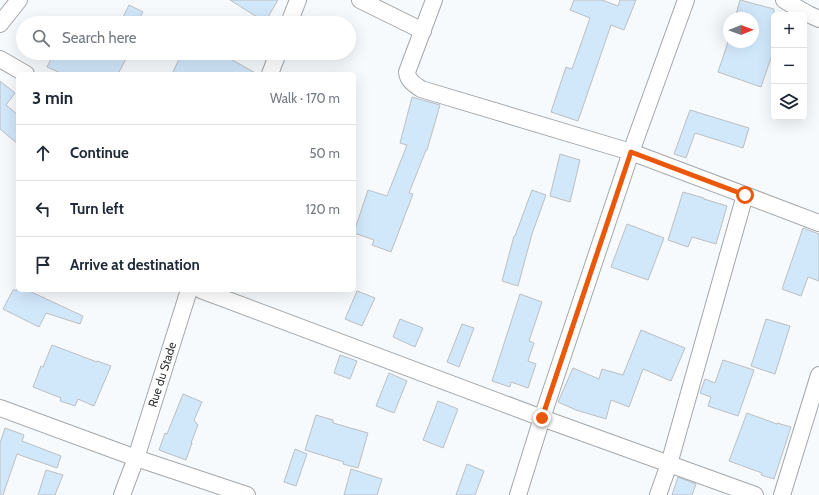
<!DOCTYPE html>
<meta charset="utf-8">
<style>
body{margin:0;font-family:Cabin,sans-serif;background:#f6f6f7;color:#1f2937}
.controls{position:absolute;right:12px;top:12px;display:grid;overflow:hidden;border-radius:6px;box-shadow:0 4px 16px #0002}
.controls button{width:36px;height:36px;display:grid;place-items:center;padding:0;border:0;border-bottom:1px solid #e0e1e3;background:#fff;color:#1f2937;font:20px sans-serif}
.compass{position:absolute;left:723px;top:12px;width:36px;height:36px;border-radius:50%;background:#fff;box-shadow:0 4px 16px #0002;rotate:89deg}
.stop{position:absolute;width:12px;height:12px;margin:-9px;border:3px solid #ea580c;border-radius:50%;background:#fff}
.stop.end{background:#ea580c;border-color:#fff;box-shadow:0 1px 4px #0008}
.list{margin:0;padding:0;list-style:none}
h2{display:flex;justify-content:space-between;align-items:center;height:52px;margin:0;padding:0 16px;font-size:17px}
h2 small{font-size:13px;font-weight:400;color:#747a83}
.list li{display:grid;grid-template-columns:26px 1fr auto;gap:12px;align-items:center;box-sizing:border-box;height:56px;padding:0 16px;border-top:1px solid #e0e1e3}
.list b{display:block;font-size:15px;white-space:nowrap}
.list em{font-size:13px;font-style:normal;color:#747a83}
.icon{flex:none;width:22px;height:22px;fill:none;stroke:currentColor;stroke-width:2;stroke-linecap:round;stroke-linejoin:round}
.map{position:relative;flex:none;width:819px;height:495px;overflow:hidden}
.search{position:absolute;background:#fff;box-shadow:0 4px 16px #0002;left:16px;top:16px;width:340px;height:44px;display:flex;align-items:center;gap:10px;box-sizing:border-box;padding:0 14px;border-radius:22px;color:#747a83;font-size:15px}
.panel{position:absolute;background:#fff;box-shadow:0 4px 16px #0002;left:16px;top:72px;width:340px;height:220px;border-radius:6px}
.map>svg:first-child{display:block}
.building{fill:#d1e7fa;stroke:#bcbfc2}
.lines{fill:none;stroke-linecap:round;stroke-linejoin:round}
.street-casing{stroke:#a4a7aa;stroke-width:18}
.street{stroke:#fff;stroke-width:16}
.route{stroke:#ea580c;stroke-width:5}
.labels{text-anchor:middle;stroke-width:4;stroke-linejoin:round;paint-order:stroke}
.street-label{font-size:12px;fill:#323334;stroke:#f7fafd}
</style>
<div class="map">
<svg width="819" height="495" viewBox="0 0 819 495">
<rect width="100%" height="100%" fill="#f7fafd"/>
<path class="building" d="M 230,0 L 278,0 L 265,22 Z
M 574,0 L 602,0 L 618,6 L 620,0 L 636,0 L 624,30 L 611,25 L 578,121 L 551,112 L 566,67 L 572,69 L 590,18 L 570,10 Z
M 740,0 L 774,9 L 774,55 L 772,55 L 761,87 L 718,72 L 729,39 L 729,42 L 753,42 L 753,18 L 735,18 Z
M 129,5 L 143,12 L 137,23 L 120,23 Z
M 54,53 L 129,53 L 118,74 L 63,74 L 47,67 Z
M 182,53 L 220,53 L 257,74 L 172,74 Z
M 0,81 L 15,93 L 6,105 L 18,115 L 18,144 L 0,129 Z
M 412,97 L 440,105 L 427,150 L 426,150 L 409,193 L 413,194 L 391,252 L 372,245 L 374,240 L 354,233 L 354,232 L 368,190 L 387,196 L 407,145 L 400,143 Z
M 690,110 L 749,128 L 743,148 L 695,133 L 686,158 L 674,154 Z
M 560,154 L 580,160 L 570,202 L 550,196 Z
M 532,190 L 546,195 L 532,234 L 518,286 L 502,281 L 514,236 L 515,236 Z
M 683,192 L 704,198 L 704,199 L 727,206 L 716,244 L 692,237 L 688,247 L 668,240 Z
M 627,224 L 664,238 L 648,280 L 611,267 Z
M 803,228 L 819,234 L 819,281 L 808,277 L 801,296 L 782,289 Z
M 13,290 L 27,290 L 83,316 L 80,324 L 46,313 L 39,327 L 3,309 Z
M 357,291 L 375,298 L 362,326 L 345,319 Z
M 520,294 L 542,302 L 529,341 L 534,343 L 528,361 L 536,364 L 528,388 L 511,382 L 510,387 L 492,381 Z
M 400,319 L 423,328 L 415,347 L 393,337 Z
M 766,319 L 790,326 L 775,374 L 751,366 Z
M 462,324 L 474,328 L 459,367 L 447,362 Z
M 641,330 L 685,348 L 671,381 L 643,369 L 629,407 L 611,400 L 606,419 L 576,410 L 558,402 L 573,368 L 599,379 L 602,369 L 623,375 Z
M 52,345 L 97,362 L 97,361 L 111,366 L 94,406 L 78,399 L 75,406 L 60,401 L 61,398 L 33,387 L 41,366 L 43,367 Z
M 340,355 L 357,361 L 350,379 L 334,373 Z
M 723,360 L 754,370 L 738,416 L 708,406 L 711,397 L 700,393 L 705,379 L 715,383 Z
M 389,373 L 407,381 L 394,413 L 376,406 Z
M 183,394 L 202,402 L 194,420 L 198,425 L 191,443 L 192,443 L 186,460 L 159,450 L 165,433 L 167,434 Z
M 438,401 L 458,409 L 443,448 L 423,440 Z
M 747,413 L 777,424 L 777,423 L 791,427 L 774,479 L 761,475 L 762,473 L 729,461 Z
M 316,415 L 333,420 L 333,423 L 368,433 L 358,468 L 343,464 L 344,462 L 305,450 Z
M 5,428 L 24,435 L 22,441 L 61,456 L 57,468 L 17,454 L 3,495 L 0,495 L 0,443 Z
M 295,449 L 307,454 L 296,486 L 284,482 Z
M 467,464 L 484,471 L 475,495 L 456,495 Z
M 351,469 L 382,479 L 377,495 L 344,495 Z
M 46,470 L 63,475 L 55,495 L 38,495 Z
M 678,477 L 696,484 L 692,495 L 672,495 Z"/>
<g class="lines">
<defs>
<g id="street">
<path d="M 360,0 L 423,31"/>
<path d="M 434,0 L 407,72 C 408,81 414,84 421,89 L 631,152 L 819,223"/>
<path d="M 686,0 L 631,152 L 542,418 L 755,495"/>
<path d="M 784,0 L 808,14 L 819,19"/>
<path d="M 289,23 L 298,0"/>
<path d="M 0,24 L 19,0"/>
<path d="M 0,59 L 26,74"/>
<path d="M 270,74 L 278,53"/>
<path d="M 201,290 L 542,418 L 518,495"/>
<path d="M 0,408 L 136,458 L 247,495"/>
<path id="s1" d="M 122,495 L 136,458 L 189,290"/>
<path d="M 658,495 L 669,464 L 745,195"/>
<path d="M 782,495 L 819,375"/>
</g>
</defs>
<use href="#street" class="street-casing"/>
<use href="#street" class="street"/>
</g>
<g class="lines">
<path class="route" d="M 542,418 L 631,152 L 745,195"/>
</g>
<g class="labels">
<g class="street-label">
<text dy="4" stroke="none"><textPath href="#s1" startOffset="127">Rue du Stade</textPath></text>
</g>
</g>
</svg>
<div class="controls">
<button>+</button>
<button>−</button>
<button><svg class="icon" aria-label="layers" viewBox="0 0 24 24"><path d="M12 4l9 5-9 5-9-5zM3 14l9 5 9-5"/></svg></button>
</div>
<svg class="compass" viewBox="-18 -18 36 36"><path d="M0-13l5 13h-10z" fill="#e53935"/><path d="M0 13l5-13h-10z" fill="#747a83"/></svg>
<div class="stop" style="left:745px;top:195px"></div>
<div class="stop end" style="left:542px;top:418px"></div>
<div class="search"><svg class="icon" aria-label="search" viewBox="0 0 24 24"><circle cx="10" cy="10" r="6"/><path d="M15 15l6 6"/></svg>Search here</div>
<section class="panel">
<h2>3 min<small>Walk · 170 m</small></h2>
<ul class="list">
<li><svg class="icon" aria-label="ahead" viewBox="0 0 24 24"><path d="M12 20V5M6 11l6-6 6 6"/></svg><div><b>Continue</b></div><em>50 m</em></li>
<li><svg class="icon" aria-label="left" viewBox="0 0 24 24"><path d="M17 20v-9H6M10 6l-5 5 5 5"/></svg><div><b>Turn left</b></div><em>120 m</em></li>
<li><svg class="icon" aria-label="arrive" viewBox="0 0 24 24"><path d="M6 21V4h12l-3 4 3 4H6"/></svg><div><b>Arrive at destination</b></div></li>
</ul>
</section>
</div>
